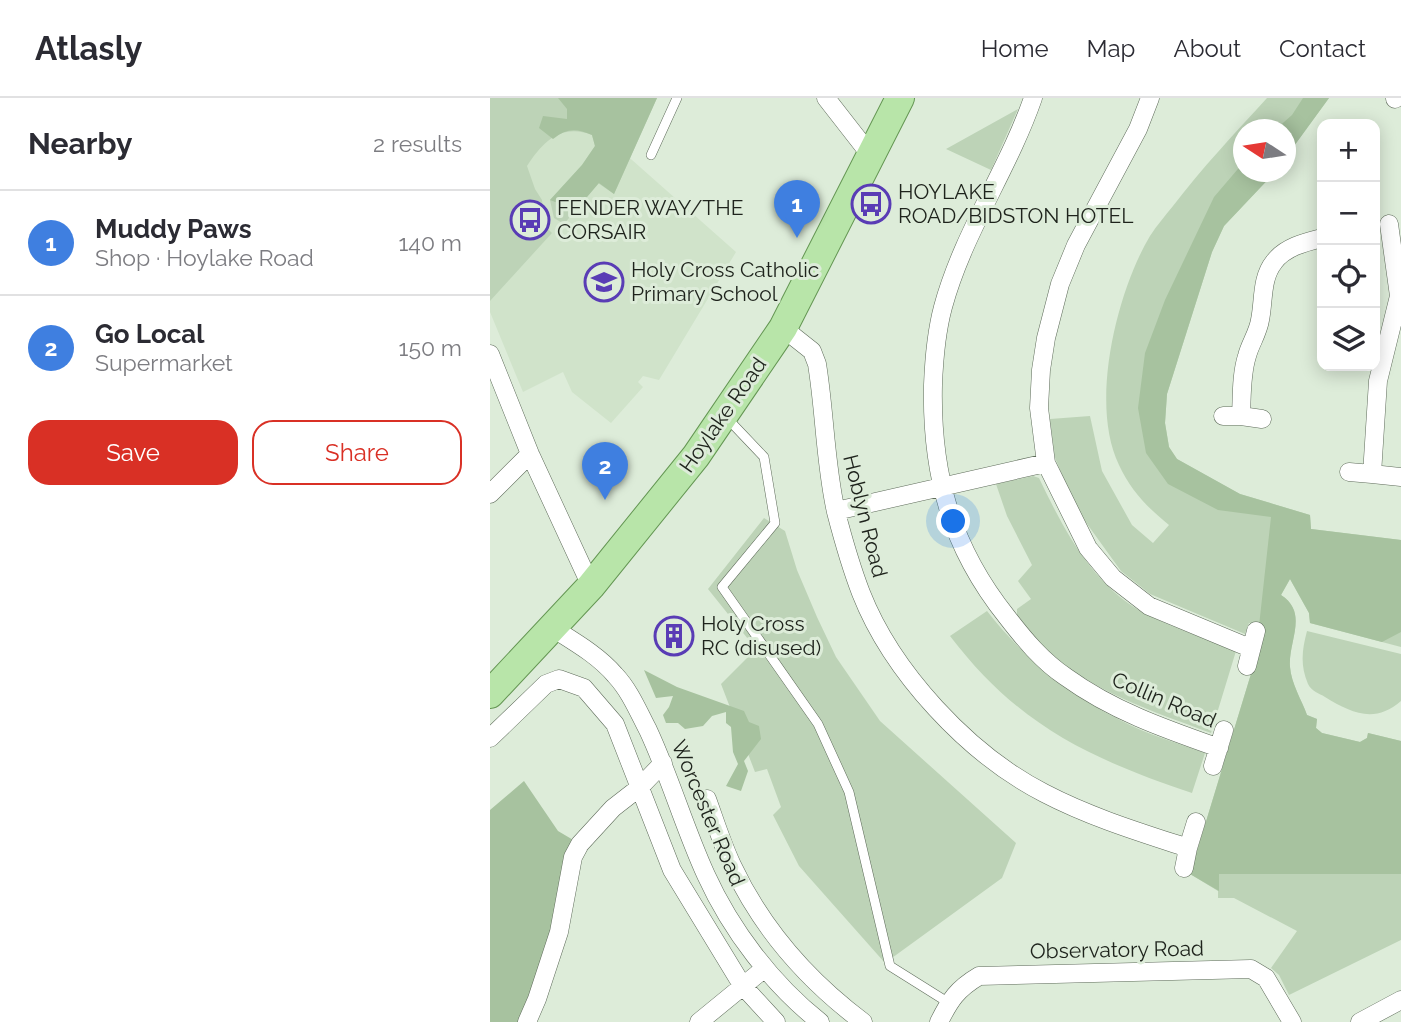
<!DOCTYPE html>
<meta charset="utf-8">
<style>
body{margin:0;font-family:Raleway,sans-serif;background:#f7f7f7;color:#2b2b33}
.controls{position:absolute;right:21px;top:21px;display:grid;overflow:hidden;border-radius:14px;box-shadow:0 4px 18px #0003}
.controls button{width:63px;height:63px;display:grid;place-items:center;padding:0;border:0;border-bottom:2px solid #e1e1e2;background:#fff;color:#2b2b33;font:35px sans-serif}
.compass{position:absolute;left:743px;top:21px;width:63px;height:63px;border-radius:50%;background:#fff;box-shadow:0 4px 18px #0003;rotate:282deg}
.you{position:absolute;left:464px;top:424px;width:24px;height:24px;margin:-18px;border:5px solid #fff;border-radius:50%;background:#1a73e8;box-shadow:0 0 0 10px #1a73e833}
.badge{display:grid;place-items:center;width:46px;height:46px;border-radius:50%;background:#d93025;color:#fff;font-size:23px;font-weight:700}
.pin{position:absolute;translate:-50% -58px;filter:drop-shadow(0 2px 4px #0008)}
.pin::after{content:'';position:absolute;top:37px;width:24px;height:21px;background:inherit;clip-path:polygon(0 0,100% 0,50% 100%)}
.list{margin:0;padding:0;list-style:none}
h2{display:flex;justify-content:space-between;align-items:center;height:91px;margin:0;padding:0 28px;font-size:30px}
h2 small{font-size:23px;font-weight:400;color:#7c7c81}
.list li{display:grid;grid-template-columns:46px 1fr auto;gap:21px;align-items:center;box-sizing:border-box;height:105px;padding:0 28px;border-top:2px solid #e1e1e2}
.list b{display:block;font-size:26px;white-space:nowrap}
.list p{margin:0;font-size:23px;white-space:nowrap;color:#7c7c81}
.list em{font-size:23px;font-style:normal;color:#7c7c81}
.actions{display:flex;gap:14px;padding:21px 28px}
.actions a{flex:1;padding:16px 0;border:2px solid #d93025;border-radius:21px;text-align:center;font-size:24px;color:#d93025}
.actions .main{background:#d93025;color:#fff}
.icon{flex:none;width:38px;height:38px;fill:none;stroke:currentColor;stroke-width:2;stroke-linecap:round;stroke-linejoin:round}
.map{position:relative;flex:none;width:911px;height:924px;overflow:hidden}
header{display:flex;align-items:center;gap:42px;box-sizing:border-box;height:98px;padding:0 35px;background:#fff;border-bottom:2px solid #e1e1e2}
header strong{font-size:33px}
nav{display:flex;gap:38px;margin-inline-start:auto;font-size:24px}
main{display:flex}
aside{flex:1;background:#fff}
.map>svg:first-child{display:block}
.built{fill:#d0e3ca}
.green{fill:#bdd3b7}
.forest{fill:#a7c29f}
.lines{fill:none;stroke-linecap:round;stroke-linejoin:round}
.service-casing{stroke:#5e6b5a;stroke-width:10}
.minor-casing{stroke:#5e6b5a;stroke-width:19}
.primary-casing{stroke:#649653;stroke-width:30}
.service{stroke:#fff;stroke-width:9}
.minor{stroke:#fff;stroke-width:18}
.primary{stroke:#b8e5a9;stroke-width:28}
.labels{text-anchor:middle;stroke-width:6;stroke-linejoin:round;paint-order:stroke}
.poi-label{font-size:21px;fill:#1e231c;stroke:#ddecd9;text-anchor:start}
.street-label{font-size:21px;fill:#1e231c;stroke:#ddecd9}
</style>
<header>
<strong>Atlasly</strong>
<nav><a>Home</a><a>Map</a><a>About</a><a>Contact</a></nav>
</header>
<main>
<aside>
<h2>Nearby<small>2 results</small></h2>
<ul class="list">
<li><span class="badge" style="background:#3f7fe0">1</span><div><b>Muddy Paws</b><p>Shop · Hoylake Road</p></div><em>140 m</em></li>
<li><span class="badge" style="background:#3f7fe0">2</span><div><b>Go Local</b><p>Supermarket</p></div><em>150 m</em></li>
</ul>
<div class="actions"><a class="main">Save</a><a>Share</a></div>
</aside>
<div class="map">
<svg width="911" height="924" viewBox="0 0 911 924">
<rect width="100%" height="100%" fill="#ddecd9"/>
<path class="built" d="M 72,0 L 246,154 L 169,282 L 153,278 L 148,284 L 153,289 L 121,325 L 82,294 L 73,274 L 33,294 L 0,214 L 0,75 Z"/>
<path class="green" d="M 0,0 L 167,0 L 124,96 L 108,85 L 74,126 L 64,120 L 60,102 L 92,67 L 105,48 L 102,37 C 72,25 53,43 37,68 L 45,91 L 52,102 L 55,128 L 62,135 L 0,203 Z
M 777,0 L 839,0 L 796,59 L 796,32 L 754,32 L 754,74 L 785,74 L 734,128 L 722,154 L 677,296 L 675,325 L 679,349 L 687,361 L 750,396 L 820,417 L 821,431 L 911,442 L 911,549 L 820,525 L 819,515 L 800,481 L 791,497 C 819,515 798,543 800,569 C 801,585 812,603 817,617 L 827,621 L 826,630 L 832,635 L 870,644 L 877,640 L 878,635 L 911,643 L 911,842 L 799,897 L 789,877 L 781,870 L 807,833 L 744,800 L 728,800 L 728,793 L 700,776 L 775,530 L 759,525 L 755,536 L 660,496 L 631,473 L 587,412 L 565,360 L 560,321 L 600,318 L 612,373 L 642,427 L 663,445 L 679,427 C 658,410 641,393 629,367 C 599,306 627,193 660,138 C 667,127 675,118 683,108 C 712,70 745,35 777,0 Z
M 528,11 L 501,72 L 456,51 Z
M 543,378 L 549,380 C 573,430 601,485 652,514 C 682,530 715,540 746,553 L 721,635 C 662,613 602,594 554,550 C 544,540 536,527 527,517 L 527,511 L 541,501 L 528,483 L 542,467 L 517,418 L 506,386 Z
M 274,420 L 295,433 L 307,472 L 327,519 L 346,559 L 390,623 L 526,745 L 512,780 L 395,865 L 309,768 L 283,717 L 291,709 L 277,671 L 265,674 L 231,586 L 266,551 L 218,491 Z
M 497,513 C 533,559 577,596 630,622 C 656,636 687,645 715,655 L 702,695 C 598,660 528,627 460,538 Z
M 817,533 L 911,556 L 911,603 C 885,626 861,615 835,599 C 829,595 822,594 818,586 C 810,567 812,552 817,533 Z"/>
<path class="forest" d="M 68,0 L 167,0 L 124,96 L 109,85 L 86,112 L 60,102 L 92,67 L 105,48 L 102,37 C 86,30 77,30 63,41 L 49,30 L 53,18 L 77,21 L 77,11 Z
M 813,0 L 839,0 L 796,59 L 796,32 L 786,31 L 802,17 Z
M 753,65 L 754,74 L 785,74 L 734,128 L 722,154 L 677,296 L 675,325 L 679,349 L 687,361 L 750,396 L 820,417 L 821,431 L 911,442 L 911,534 L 892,544 L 820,525 L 819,515 L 800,481 L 791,497 C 819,515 798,543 800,569 C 801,585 812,603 817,617 L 827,621 L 826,630 L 832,635 L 870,644 L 877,640 L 878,635 L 911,643 L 911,776 L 729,776 L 729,793 L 700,776 L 775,530 L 769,528 L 781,419 L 728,412 L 678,386 L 656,355 L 648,310 L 655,255 L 675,202 L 724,99 Z
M 154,572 L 187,589 L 254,613 L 259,624 L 269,628 L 271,641 L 254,663 L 258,673 L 251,693 L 236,688 L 248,666 L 243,654 L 241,629 L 236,625 L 236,614 L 222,618 L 213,628 L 195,631 L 188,625 L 176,625 L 173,617 L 179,609 L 183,598 L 166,600 Z
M 34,683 L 68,733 L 90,746 L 37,924 L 0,924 L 0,712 Z"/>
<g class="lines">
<defs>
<path id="service" d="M 161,57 L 187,0
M 236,319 L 274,359 L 285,425 L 232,489 L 328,626 L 359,694 L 400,868 L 459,905"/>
<path id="minor" d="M 336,0 L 382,59
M 543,0 C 518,72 473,135 453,209 C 446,235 444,261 443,287 C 441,376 461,449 517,519 C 534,541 552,563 576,579 C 623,613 675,631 729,650
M 660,0 L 648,31 L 586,147 L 570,186 L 556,240 L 551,272 L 549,310 L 556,365 L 598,450 L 623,480 L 659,508 L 760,550
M 905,1 L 905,0
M 899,126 L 909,198 L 888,283 L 882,376 L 911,379
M 293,230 L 322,253 L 327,266 C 335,315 335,365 346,414 C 353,441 361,469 371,495 C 402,574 478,656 554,695 C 600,719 649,734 698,750 L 694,770
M 0,256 L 40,356 L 101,488
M 733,318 L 751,318 C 752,298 751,277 757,258 C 760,246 768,235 770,222 C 774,203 771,180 784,164 C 795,149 816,144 832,140
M 751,318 L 772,321
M 859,374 L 882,376
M 0,396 L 40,356
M 346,413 L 556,365
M 61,529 C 83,543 108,557 125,577 C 140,593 148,613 158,632 C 180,679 194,729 216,777 C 241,832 282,886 330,924
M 757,568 L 766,533
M 0,640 L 56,586 L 69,581 L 94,590 L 125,626 L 182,772 L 252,887 L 286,924
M 723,668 L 734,632
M 217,701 C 225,723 232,746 242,767 C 272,831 317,882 373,924
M 698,750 L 706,724
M 37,924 L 47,901 L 69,834 L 83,759 L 90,746 L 123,710 L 150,689 L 173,665
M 209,924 L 275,870
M 449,924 C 460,902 467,891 489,878 L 761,871 L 776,880 L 802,924
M 870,924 L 911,902"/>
<path id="primary" d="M 0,596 L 101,488 L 206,358 L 293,230 L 410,0"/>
</defs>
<use href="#service" class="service-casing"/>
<use href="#minor" class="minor-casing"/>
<use href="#primary" class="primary-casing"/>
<use href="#service" class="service"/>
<use href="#minor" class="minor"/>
<use href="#primary" class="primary"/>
</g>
<defs>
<symbol id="bus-ring" viewBox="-11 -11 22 22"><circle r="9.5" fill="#ddecd9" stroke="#593cb5" stroke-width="1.5"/><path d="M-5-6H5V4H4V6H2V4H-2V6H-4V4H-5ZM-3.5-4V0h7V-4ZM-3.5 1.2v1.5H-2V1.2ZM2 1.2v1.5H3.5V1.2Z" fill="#593cb5"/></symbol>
<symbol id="school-ring" viewBox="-11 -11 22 22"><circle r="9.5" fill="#ddecd9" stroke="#593cb5" stroke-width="1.5"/><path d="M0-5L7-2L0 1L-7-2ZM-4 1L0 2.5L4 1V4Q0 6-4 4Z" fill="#593cb5"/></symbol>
<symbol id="building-ring" viewBox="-11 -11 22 22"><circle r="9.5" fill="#ddecd9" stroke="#593cb5" stroke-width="1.5"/><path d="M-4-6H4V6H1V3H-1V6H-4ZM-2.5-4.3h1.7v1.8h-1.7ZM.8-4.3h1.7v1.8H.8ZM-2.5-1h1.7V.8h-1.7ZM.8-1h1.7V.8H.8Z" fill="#593cb5"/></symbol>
</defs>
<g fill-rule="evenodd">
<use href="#bus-ring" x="359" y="84" width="44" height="44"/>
<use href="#bus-ring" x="18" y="100" width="44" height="44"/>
<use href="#school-ring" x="92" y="162" width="44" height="44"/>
<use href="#building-ring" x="162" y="516" width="44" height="44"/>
</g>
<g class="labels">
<g class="poi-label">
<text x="408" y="101">HOYLAKE<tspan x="408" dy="24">ROAD/BIDSTON HOTEL</tspan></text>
<text x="67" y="117">FENDER WAY/THE<tspan x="67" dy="24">CORSAIR</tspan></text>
<text x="141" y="179">Holy Cross Catholic<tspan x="141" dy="24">Primary School</tspan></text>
<text x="211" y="533">Holy Cross<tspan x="211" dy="24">RC (disused)</tspan></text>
</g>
<g class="street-label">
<text transform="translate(233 317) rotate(-55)" y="7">Hoylake Road</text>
<text transform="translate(375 418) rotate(76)" y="7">Hoblyn Road</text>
<text transform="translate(674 602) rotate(23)" y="7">Collin Road</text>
<text transform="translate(218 715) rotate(67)" y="7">Worcester Road</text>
<text transform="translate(627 852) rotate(-1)" y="7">Observatory Road</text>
</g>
</g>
</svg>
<div class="controls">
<button>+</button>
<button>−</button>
<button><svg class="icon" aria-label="locate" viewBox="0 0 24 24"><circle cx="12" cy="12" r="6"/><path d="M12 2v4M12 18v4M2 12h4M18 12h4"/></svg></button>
<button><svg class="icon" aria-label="layers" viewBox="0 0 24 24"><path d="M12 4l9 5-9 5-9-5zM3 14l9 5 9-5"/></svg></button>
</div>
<svg class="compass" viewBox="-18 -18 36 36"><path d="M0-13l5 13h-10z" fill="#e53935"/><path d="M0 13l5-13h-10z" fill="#7c7c81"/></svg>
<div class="you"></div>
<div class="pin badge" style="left:307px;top:140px;background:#3f7fe0">1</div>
<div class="pin badge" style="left:115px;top:402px;background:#3f7fe0">2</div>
</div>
</main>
